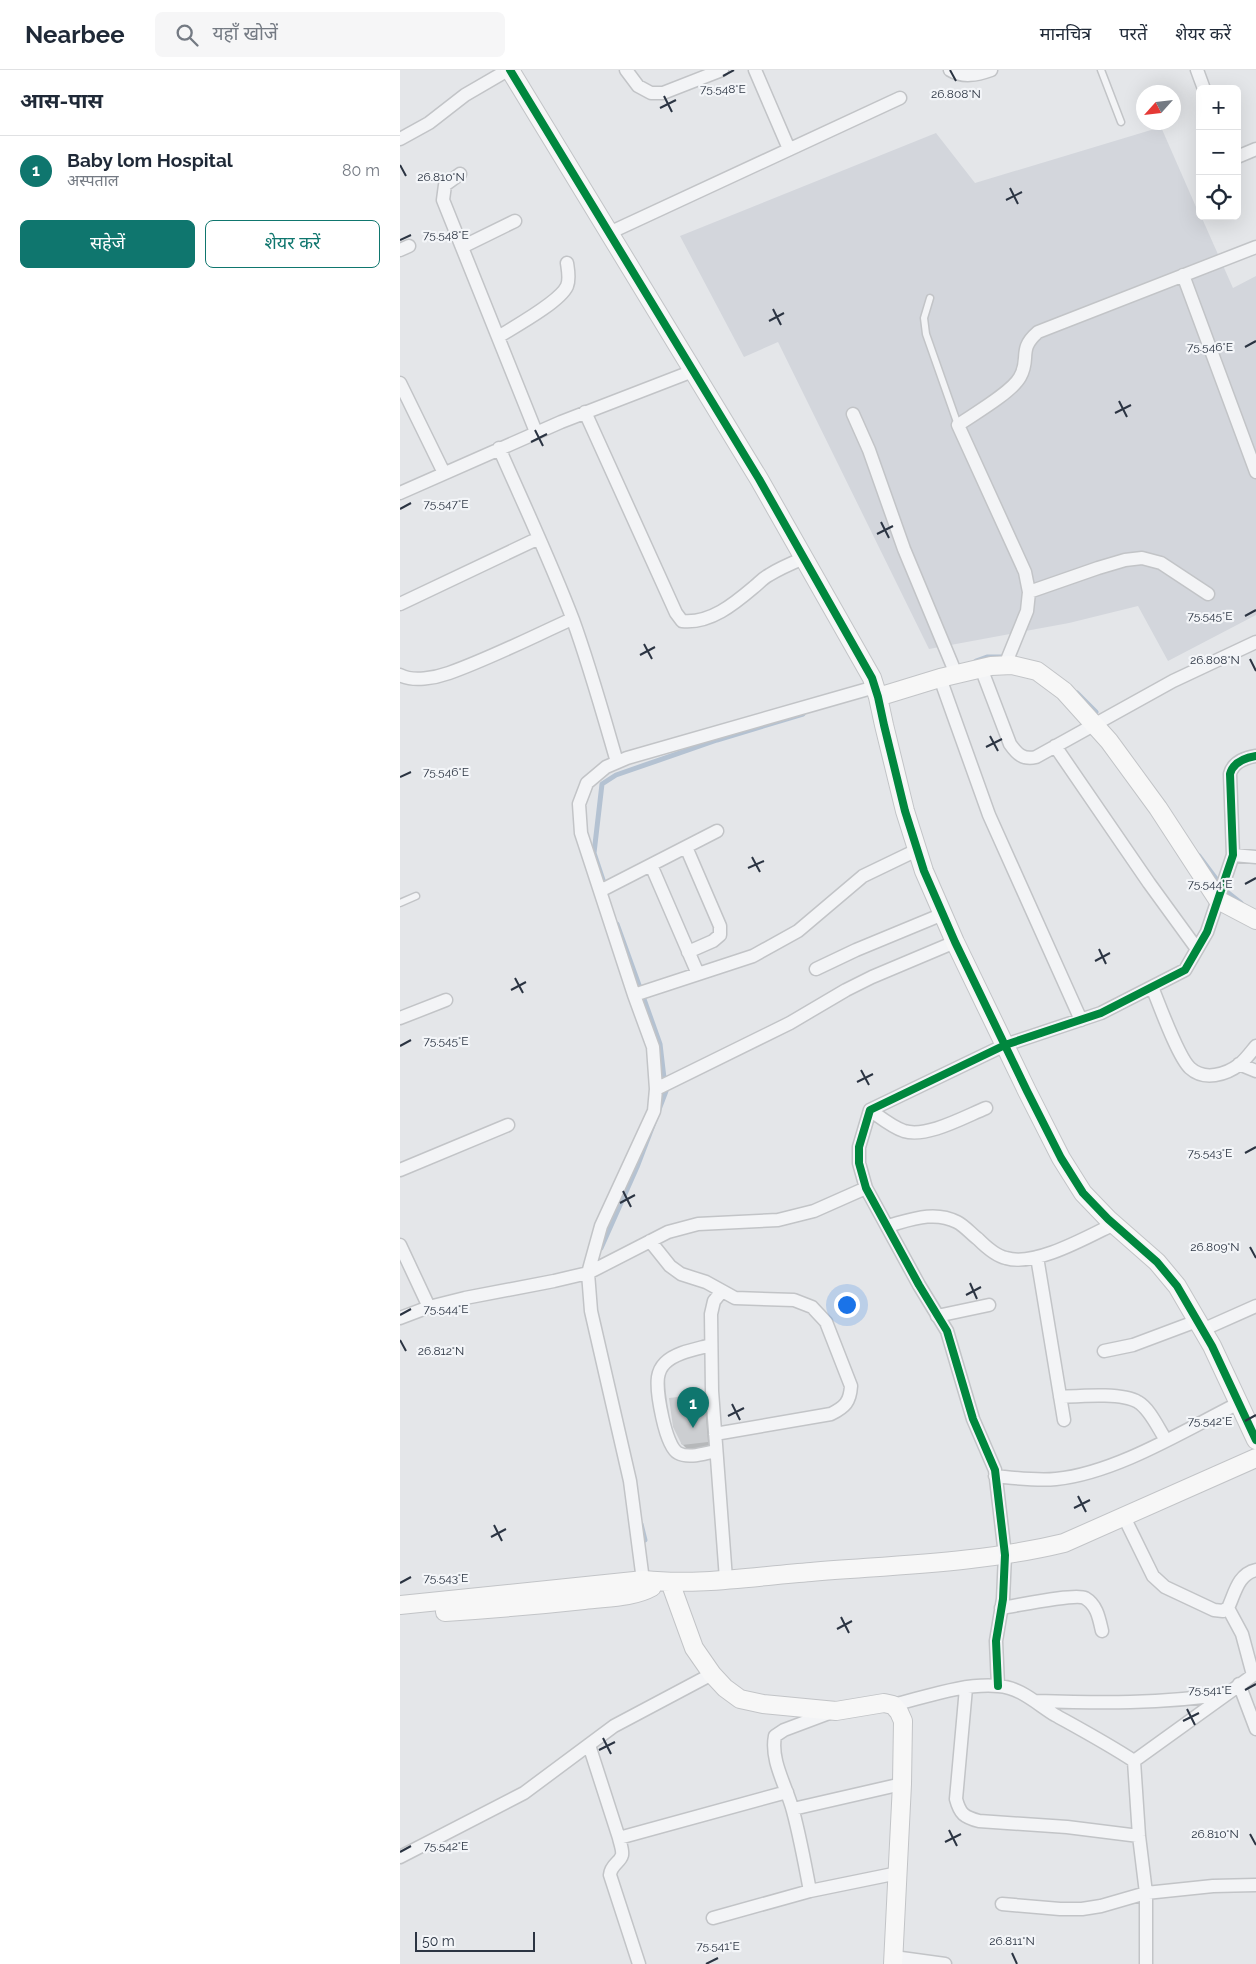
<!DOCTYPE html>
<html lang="hi">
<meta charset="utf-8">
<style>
body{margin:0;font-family:Raleway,"Noto Sans Devanagari",sans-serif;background:#f6f6f7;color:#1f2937}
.controls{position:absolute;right:15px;top:15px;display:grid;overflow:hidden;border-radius:8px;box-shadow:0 5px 20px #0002}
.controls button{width:45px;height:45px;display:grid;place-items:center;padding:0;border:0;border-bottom:1px solid #e0e1e3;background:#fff;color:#1f2937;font:25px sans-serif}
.compass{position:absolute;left:736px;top:15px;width:45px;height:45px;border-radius:50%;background:#fff;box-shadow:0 5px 20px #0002;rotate:243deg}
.scale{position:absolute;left:15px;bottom:12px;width:120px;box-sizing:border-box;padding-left:5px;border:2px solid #2b3442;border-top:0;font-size:14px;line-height:18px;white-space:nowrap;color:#2b3442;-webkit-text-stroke:4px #f3f5f8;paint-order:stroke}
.you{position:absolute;left:446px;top:1234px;width:18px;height:18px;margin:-12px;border:4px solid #fff;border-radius:50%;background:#1a73e8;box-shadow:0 0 0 8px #1a73e833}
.badge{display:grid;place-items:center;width:32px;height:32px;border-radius:50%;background:#0f766e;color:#fff;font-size:16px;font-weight:700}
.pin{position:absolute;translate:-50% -41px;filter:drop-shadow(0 1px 2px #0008)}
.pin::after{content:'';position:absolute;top:26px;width:18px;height:15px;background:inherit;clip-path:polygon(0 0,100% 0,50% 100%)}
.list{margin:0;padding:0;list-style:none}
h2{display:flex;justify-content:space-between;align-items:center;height:65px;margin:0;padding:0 20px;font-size:21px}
h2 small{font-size:16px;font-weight:400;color:#747a83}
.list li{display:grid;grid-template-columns:32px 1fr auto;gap:15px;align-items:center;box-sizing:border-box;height:70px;padding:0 20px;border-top:1px solid #e0e1e3}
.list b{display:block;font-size:19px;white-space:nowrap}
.list p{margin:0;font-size:16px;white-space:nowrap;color:#747a83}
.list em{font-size:16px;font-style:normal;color:#747a83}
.actions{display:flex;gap:10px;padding:15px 20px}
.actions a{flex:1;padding:11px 0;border:1px solid #0f766e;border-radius:8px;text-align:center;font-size:18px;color:#0f766e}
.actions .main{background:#0f766e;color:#fff}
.icon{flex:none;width:28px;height:28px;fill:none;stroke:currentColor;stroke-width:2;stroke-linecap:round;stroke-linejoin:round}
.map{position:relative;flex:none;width:856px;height:1894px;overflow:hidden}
header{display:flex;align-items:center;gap:30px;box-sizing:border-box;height:70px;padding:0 25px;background:#fff;border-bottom:1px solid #e0e1e3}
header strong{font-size:24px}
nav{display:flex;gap:28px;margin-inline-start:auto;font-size:18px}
.search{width:350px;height:45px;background:#f6f6f7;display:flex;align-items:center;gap:12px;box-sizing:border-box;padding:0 18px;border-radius:8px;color:#747a83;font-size:19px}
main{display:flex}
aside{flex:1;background:#fff}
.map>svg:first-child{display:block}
.built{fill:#d3d6dc}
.shadow{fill:#0003}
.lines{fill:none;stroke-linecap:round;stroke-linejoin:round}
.stream{stroke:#b4c2d2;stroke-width:5}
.building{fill:#ccced1}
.lane-casing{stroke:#c2c4c7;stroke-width:9}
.street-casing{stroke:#c2c4c7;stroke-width:15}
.secondary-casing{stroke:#c2c4c7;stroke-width:20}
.lane{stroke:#f3f4f6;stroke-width:6}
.street{stroke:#f3f4f6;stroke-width:12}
.secondary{stroke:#f7f7f7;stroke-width:18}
.cycleway-casing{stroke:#f3f5f8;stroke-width:11}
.cycleway{stroke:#00873e;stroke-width:8}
.ticks{fill:none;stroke:#2b3442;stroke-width:2}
.ticks-label{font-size:12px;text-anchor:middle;fill:#2b3442;stroke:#f3f5f8;stroke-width:4.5;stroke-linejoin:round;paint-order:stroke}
</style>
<header>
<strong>Nearbee</strong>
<div class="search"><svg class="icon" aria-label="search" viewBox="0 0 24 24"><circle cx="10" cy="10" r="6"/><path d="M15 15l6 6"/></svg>यहाँ खोजें</div>
<nav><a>मानचित्र</a><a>परतें</a><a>शेयर करें</a></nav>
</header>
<main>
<aside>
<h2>आस-पास<small></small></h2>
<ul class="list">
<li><span class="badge">1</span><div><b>Baby lom Hospital</b><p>अस्पताल</p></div><em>80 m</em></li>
</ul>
<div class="actions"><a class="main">सहेजें</a><a>शेयर करें</a></div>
</aside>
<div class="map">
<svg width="856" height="1894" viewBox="0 0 856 1894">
<rect width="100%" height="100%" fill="#e4e6e9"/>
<path class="built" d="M 761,57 L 800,146 L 801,146 L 833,218 L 856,206 L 856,545 L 768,591 L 738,536 L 669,553 L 529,579 L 378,272 L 344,287 L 280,166 L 536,63 L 575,113 Z"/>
<path class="shadow" d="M 304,1325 L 312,1334 L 316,1381 L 292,1384 L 281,1373 Z"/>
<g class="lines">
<path class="stream" d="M 576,591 L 587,587 L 601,587
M 677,623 L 696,642
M 799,786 L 817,810
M 204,813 L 194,783 L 202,714 L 216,705 L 317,670 L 403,644
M 827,822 L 841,833
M 217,854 L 239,915
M 244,929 L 260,974 L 264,1008
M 201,1178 L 237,1097 L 266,1021
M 241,1454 L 245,1470"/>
</g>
<path class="building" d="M 304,1324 L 308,1372 L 282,1375 L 273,1357 L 269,1328 Z"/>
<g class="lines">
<defs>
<path id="lane" d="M 701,0 L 721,52
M 530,228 L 524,248 L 526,264 L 558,355
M 0,833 L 16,826"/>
<path id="street" d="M 226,0 L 238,16 L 251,23 L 263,23 L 322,0
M 355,0 L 389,79
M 550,0 C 563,8 577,5 591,0
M 797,0 L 804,19
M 0,69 L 29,53 L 65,25 L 108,0
M 837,87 L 856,79
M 60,104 L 45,115 L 43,130 L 136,362
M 209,163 L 500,28
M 62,177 L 115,151
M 0,180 L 9,176
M 783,205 L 856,402
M 98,267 C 114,257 160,232 167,216 C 170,209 168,200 167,193
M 0,313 L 44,403
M 185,342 L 276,543 L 282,551 C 310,554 334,534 354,517 C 359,513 363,508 369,505 C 380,498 392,493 404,488
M 453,344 L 469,380 L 504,479 L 556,604
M 99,378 C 124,435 151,492 173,550 C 190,597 203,644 217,692
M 0,423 L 161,352 L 293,301
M 629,522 L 698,498 L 725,490 L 742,488 L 761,493 L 808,524
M 0,534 L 139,468
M 605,595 L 627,541 L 629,522 L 625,502 L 558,355 C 574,344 612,322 620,307 C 631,288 617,280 638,262 L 856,177
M 581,598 L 610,674 C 617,684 623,690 636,687 L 773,611 L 856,572
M 0,605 C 13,612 35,608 49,603 C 91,588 132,567 172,549
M 540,608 L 589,745 L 681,950
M 655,676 L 749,813 L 797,879
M 286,777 L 320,856 L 320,865 L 313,871 L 288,882
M 833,785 L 856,787
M 251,795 L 298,904
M 200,821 L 317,761
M 416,899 L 456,880 L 543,844
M 752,917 C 759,934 778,987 790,998 C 804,1011 826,1005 840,994 C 846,989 851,982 856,976
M 234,925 L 353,886 L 398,861 L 463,806 L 517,780
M 0,948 L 46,930
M 839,994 L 856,1001
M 256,1019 L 390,953 L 446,920 L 472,907 L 555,872
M 470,1040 C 480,1047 492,1057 504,1061 C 527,1068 564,1047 586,1038
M 0,1100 L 108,1055
M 487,1156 C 510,1150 534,1140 557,1152 C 565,1156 571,1164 578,1169 C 585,1176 596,1186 606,1188 C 635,1197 687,1167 714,1154
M 250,1171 L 270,1196 L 281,1204 L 306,1212 L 335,1228 L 394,1230 L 412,1237 L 426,1252 L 451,1316 C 450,1332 445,1337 431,1344 L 315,1364
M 0,1175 L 29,1237
M 637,1187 L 664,1350
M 322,1221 L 314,1231 L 311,1244 L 312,1321 L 326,1509
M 537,1246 L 589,1235
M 0,1248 L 29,1237 L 65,1228 L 154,1211 L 188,1203 L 268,1162 L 298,1154 L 378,1150 L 414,1141 L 466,1118
M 802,1260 L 856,1236
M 311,1275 C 297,1279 276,1282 265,1293 C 261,1297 259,1301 258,1307 C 256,1321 265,1376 278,1383 C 289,1389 305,1383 316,1381
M 704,1281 L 733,1275 L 797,1251
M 660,1327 C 679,1326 722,1322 738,1332 C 750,1339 758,1358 766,1370
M 595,1406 C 615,1408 636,1411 656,1409 C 716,1403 785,1360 839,1333
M 724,1447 L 753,1506 L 765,1517 L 814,1540 L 823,1541 L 828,1538 C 835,1523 838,1504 856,1500
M 244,1518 L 230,1411 L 191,1241 L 188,1203 L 201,1156 L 254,1041 L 256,1019 L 253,977 L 234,925 L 181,763 L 179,734 L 187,713 L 206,697 L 227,688 L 475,617
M 601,1538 C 616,1536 675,1523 685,1528 C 697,1535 699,1548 702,1561
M 828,1538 L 842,1564 L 853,1605
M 839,1614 L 856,1659
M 598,1616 L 596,1571 L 603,1529 L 605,1485 L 595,1400 L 573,1349 L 547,1261 L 519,1215 L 466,1118 L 459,1093 L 459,1077 L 470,1040 L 605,975 L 701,943 L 785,900 L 807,862 L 833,785 L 830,704 C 833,692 844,688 856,686
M 566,1618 L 556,1729 C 560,1744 564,1747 579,1751 L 667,1757 L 739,1766
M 636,1631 C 699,1633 762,1634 824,1624
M 493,1635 C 526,1627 563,1613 598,1616 C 620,1617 637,1634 655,1645 C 682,1660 708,1674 734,1691
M 189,1675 L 219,1768 C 220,1773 223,1780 222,1785 C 220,1793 211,1794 210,1805 L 239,1894
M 393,1739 L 502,1714
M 219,1768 L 387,1722
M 0,1787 L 124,1723 L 214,1656 L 312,1604
M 410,1821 C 405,1794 400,1767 393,1741 C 387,1717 370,1691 375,1666 L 384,1660 L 432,1642
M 602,1834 L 660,1839 L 682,1839 L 701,1836 L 746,1823 L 813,1816 L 856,1815
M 313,1848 L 410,1821 L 498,1803
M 494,1887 L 545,1894
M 746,1894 L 746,1823 L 739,1766 L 734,1691 L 856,1603"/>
<path id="secondary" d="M 110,0 L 359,409 L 472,608 L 478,627 L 484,655 L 505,741 L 524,801 L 555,872 L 627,1021 L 661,1088 L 683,1123 L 708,1149 L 757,1192 L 777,1216 L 812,1276 L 856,1370
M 478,627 L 540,608 L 591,596 L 612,595 L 637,601 L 664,621 L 709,671 L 758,738 L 818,830 L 856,850
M 270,1512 L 294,1578 L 312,1604 L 325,1618 L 340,1629 L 363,1634 L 436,1641 L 484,1633 L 493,1635 L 499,1642 L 503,1651 L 502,1714 L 493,1894
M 0,1535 L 244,1510 C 297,1516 357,1506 411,1502 C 495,1495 582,1493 664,1473 L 856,1388
M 45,1542 C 91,1539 138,1535 184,1530 C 206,1527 232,1528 252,1517"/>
</defs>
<use href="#lane" class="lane-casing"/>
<use href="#street" class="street-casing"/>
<use href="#secondary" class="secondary-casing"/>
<use href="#lane" class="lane"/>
<use href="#street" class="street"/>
<use href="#secondary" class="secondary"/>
<defs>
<path id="cycleway" d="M 110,0 L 359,409 L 472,608 L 478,627 L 484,655 L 505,741 L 524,801 L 555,872 L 627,1021 L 661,1088 L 683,1123 L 708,1149 L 757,1192 L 777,1216 L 812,1276 L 856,1370
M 598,1616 L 596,1571 L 603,1529 L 605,1485 L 595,1400 L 573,1349 L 547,1261 L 519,1215 L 466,1118 L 459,1093 L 459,1077 L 470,1040 L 605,975 L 701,943 L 785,900 L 807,862 L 833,785 L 830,704 C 833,692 844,688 856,686"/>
</defs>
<use href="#cycleway" class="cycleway-casing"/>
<use href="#cycleway" class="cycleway"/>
</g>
<path class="ticks" d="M 550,0 L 556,11M 323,6 L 334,0M 264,26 L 272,42M 260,38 L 276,30M 0,95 L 6,106M 610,118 L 618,134M 606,130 L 622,122M 0,170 L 11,165M 373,239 L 381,255M 369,251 L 384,243M 845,277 L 856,271M 719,331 L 727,347M 715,343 L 731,335M 135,360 L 143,376M 131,372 L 147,364M 0,439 L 11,433M 481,452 L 489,468M 477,464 L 493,456M 845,546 L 856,540M 244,574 L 252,589M 240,585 L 255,577M 850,589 L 856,601M 590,666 L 598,681M 586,677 L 602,669M 0,707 L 11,702M 352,787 L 360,802M 348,798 L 364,791M 845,814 L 856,808M 699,879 L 706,894M 695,891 L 710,883M 115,908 L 123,923M 111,920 L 126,912M 0,976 L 11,970M 461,1000 L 469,1015M 457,1012 L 473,1004M 845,1083 L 856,1077M 223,1121 L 231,1137M 220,1133 L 235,1125M 850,1177 L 856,1188M 570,1213 L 577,1229M 566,1225 L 581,1217M 0,1245 L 11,1239M 0,1270 L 6,1281M 332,1334 L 340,1350M 328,1346 L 344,1338M 845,1351 L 856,1345M 678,1426 L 686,1442M 674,1438 L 690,1430M 94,1455 L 102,1471M 91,1467 L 106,1459M 0,1513 L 11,1507M 441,1547 L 449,1563M 437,1559 L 452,1551M 845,1620 L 856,1614M 787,1639 L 795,1655M 783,1651 L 799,1643M 203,1668 L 211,1684M 199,1680 L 215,1672M 549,1760 L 557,1776M 850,1764 L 856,1775M 545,1772 L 561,1764M 0,1782 L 11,1776M 612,1883 L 617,1894M 306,1894 L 318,1888"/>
<g class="ticks-label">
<text x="323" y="23">75.548°E</text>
<text x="556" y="28">26.808°N</text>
<text x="41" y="111">26.810°N</text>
<text x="46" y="169">75.548°E</text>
<text x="810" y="281">75.546°E</text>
<text x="46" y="438">75.547°E</text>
<text x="810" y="550">75.545°E</text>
<text x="815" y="594">26.808°N</text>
<text x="46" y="706">75.546°E</text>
<text x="810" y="818">75.544°E</text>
<text x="46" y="975">75.545°E</text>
<text x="810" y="1087">75.543°E</text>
<text x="815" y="1181">26.809°N</text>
<text x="46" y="1243">75.544°E</text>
<text x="41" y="1285">26.812°N</text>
<text x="810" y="1355">75.542°E</text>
<text x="46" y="1512">75.543°E</text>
<text x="810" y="1624">75.541°E</text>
<text x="815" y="1768">26.810°N</text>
<text x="46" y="1780">75.542°E</text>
<text x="612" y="1875">26.811°N</text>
<text x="318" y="1880">75.541°E</text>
</g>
</svg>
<div class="controls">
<button>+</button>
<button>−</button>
<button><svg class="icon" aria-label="locate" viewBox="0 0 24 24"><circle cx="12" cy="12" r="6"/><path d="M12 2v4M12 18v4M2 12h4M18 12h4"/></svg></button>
</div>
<svg class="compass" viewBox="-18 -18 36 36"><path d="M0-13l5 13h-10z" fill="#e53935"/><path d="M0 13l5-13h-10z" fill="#747a83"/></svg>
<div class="scale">50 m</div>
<div class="you"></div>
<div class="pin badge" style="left:293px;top:1358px">1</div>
</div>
</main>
